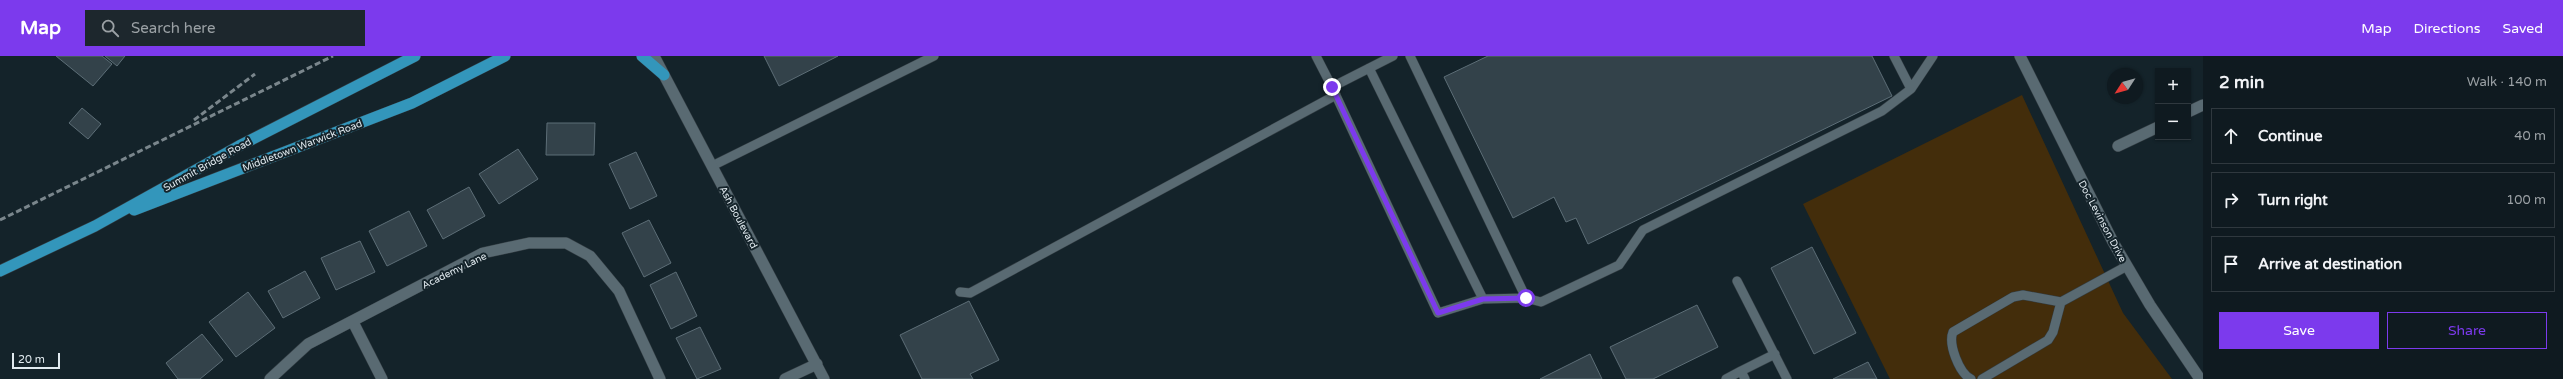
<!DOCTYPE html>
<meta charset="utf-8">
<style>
body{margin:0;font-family:"Varela Round",sans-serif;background:#1d272d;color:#f1f3f6}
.controls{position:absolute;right:12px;top:12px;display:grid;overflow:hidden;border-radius:0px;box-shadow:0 1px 3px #0004}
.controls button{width:36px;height:36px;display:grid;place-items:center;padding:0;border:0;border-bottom:1px solid #2f383e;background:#0f1a20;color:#f1f3f6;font:20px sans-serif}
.compass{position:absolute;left:2107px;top:12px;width:36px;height:36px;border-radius:50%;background:#0f1a20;box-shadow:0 1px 3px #0004;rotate:234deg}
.scale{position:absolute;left:12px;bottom:10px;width:48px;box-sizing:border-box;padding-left:4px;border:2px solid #e1eaef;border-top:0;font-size:11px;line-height:14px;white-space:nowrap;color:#e1eaef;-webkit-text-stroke:3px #14232a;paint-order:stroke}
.stop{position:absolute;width:12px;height:12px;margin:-9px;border:3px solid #7c3aed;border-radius:50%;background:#fff}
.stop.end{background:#7c3aed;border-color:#fff;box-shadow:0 1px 4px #0008}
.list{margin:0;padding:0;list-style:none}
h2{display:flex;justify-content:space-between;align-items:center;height:52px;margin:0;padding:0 16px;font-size:17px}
h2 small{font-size:13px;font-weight:400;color:#9ba1a5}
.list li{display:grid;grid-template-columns:26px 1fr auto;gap:12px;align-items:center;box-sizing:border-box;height:56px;margin:0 8px 8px;padding:0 8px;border:1px solid #2f383e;border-radius:0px}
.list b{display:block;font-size:15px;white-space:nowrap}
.list em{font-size:13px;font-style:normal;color:#9ba1a5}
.actions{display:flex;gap:8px;padding:12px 16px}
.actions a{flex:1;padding:9px 0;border:1px solid #7c3aed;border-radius:0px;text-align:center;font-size:14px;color:#7c3aed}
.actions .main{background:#7c3aed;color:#fff}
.icon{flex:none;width:22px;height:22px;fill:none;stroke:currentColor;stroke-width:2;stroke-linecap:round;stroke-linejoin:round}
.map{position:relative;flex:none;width:2203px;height:323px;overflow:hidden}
header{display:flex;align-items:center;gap:24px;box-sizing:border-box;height:56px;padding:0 20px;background:#7c3aed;color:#fff}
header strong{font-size:19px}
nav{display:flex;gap:22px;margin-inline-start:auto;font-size:14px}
.search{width:280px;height:36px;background:#1d272d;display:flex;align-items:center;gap:10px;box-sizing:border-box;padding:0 14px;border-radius:0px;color:#9ba1a5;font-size:15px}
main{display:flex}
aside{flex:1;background:#0f1a20}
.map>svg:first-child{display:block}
.green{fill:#432d0b}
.building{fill:#33424a;stroke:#5d6e77}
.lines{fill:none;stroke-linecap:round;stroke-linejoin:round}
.service-casing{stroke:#333d43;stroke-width:10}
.minor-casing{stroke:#333d43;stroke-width:12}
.primary-casing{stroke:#333d43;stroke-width:12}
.service{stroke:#596a72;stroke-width:9}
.minor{stroke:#596a72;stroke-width:11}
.primary{stroke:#3396bb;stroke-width:11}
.rail{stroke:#7a868c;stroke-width:3;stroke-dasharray:6 3;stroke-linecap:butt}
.route{stroke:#7c3aed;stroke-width:5}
.labels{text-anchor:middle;stroke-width:4;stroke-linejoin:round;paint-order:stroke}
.street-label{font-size:10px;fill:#e1eaef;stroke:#14232a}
</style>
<header>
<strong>Map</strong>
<div class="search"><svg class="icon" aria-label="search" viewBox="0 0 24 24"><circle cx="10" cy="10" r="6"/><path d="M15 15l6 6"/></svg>Search here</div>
<nav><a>Map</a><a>Directions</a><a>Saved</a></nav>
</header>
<main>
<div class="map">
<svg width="2203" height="323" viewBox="0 0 2203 323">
<rect width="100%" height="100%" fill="#14232a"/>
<path class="green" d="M 2022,39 L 2123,257 L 2172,323 L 1890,323 L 1803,148 Z"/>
<path class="building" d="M 56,0 L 102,0 L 112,8 L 93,30 Z
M 105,0 L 125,0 L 117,10 Z
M 764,0 L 838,0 L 779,30 Z
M 1488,0 L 1872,0 L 1892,40 L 1588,188 L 1576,162 L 1566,166 L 1554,141 L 1513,162 L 1444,21 Z
M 82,52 L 101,68 L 88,83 L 69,67 Z
M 547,67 L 595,67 L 594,99 L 546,99 Z
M 518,93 L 538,123 L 499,148 L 479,118 Z
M 636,96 L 657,140 L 630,153 L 609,108 Z
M 469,131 L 485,160 L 443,183 L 427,154 Z
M 409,155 L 427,190 L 387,210 L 369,175 Z
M 649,164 L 671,207 L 644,221 L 622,177 Z
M 360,185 L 375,216 L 336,234 L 321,202 Z
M 1812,191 L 1856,277 L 1814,298 L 1771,212 Z
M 305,215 L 320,242 L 283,262 L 268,235 Z
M 676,216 L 697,260 L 671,273 L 650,229 Z
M 248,236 L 275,272 L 236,301 L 209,266 Z
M 969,245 L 999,304 L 970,318 L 973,323 L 922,323 L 900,279 Z
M 1697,249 L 1718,291 L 1653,323 L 1626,323 L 1610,291 Z
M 700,271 L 721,313 L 697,323 L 676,282 Z
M 202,278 L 223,304 L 200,323 L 178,323 L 166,307 Z
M 1590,298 L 1602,323 L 1540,323 Z
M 1868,306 L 1877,323 L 1833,323 Z"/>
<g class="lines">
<defs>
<path id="service" d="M 1316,0 L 1332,31 L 1393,0
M 1410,0 L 1526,242 L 1541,246 L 1619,209 L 1643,174 L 1882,55 L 1911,33 L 1894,0
M 1369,12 L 1483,243
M 1332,31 L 1438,257 L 1483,243 L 1526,242
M 1911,33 L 1933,0
M 712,110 L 934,0
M 1737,225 L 1787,323
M 960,236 L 970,237 L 1336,39
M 1726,323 L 1741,315
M 1745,323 L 1741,315 L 1775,298
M 1971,323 C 1959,317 1948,288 1953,276 L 2013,241 L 2023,239 L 2061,246 L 2127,210
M 1982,323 L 2048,284 L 2053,276 L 2061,246"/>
<path id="minor" d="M 654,0 L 824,323
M 2020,0 L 2113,186 L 2150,249 L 2200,323
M 2188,56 L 2203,49
M 2118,90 L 2158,71
M 353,266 L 382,323
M 270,323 L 308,288 L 483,197 L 529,187 L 566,187 L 590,200 L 619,235 L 660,323
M 785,323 L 817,308"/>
<path id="primary" d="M 642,0 L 664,19
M 134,154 L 412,47 L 505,0
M 0,215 L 95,170 L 239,90 L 415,0"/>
</defs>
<use href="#service" class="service-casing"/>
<use href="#minor" class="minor-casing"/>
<use href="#primary" class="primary-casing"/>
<use href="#service" class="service"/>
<use href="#minor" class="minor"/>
<use href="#primary" class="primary"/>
<path class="rail" d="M 194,64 L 255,18
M 0,164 L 333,0"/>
</g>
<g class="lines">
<path class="route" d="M 1332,31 L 1438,257 L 1483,243 L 1526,242"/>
</g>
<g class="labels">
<g class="street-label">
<text transform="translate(302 89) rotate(-21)" y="4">Middletown Warwick Road</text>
<text transform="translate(207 108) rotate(-29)" y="4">Summit Bridge Road</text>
<text transform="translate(739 161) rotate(62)" y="4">Ash Boulevard</text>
<text transform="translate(2103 165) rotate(62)" y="4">Doc Levinson Drive</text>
<text transform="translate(454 214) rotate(-26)" y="4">Academy Lane</text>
</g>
</g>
</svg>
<div class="controls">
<button>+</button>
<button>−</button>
</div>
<svg class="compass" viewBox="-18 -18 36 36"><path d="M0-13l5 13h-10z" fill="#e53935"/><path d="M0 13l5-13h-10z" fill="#9ba1a5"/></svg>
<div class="scale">20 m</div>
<div class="stop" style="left:1526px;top:242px"></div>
<div class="stop end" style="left:1332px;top:31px"></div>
</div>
<aside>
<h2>2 min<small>Walk · 140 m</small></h2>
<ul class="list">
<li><svg class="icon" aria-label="ahead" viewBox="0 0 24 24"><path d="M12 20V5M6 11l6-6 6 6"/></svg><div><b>Continue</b></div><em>40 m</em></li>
<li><svg class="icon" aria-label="right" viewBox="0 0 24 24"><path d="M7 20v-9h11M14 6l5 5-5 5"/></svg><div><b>Turn right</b></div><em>100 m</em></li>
<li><svg class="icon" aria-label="arrive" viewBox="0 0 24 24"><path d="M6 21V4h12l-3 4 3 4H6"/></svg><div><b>Arrive at destination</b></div></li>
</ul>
<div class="actions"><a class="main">Save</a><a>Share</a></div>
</aside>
</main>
